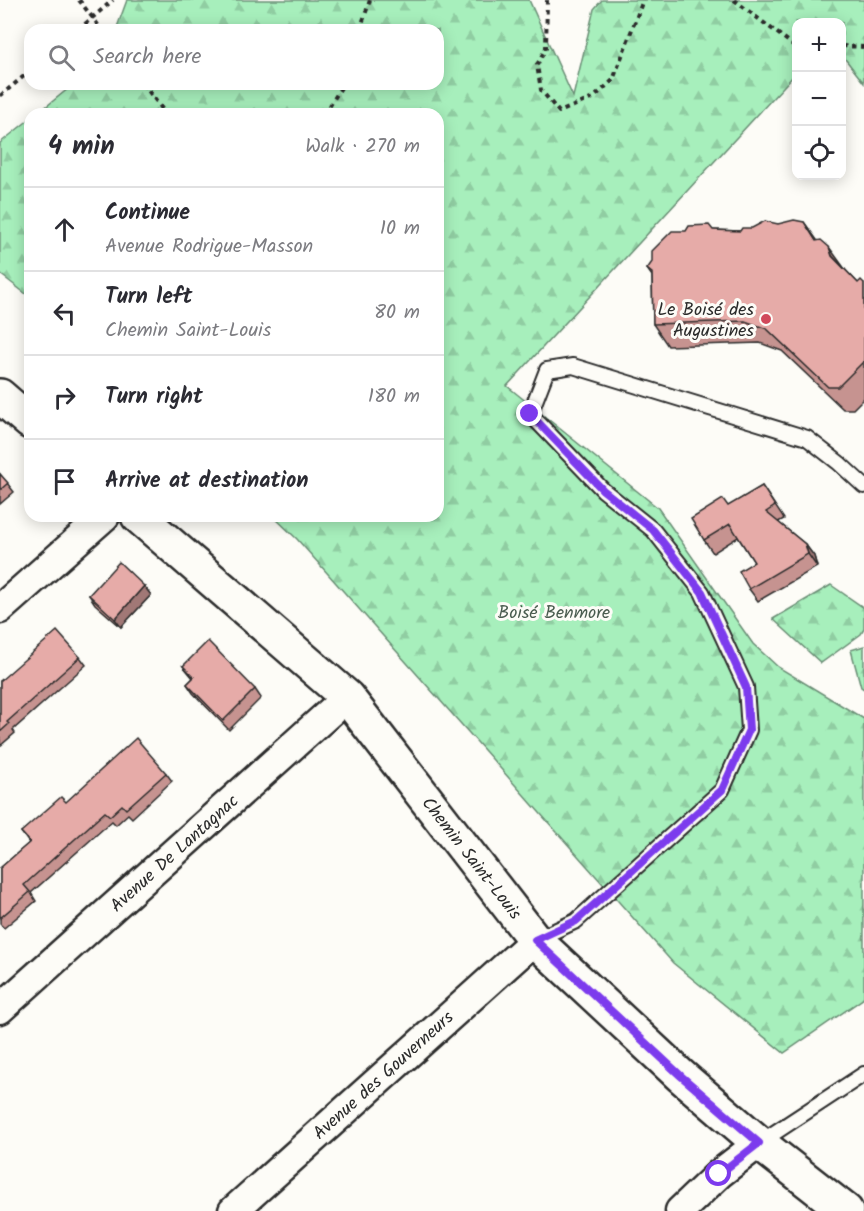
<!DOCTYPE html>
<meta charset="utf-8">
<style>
body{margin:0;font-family:Kalam,sans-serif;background:#f7f7f7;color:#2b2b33}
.controls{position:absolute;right:18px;top:18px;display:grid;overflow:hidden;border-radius:12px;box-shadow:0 3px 15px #0003}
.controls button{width:54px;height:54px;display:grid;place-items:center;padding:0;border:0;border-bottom:2px solid #e1e1e2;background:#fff;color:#2b2b33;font:30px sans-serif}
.stop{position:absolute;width:18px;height:18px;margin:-14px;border:4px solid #7c3aed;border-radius:50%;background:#fff}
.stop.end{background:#7c3aed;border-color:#fff;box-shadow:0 2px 6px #0008}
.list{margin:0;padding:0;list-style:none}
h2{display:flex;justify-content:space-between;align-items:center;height:78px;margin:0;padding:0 24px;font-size:26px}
h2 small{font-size:20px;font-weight:400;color:#7c7c81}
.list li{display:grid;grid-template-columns:39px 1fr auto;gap:18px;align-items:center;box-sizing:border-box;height:84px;padding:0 24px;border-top:2px solid #e1e1e2}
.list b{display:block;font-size:22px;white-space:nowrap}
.list p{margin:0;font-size:20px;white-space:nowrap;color:#7c7c81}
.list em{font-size:20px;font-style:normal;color:#7c7c81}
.icon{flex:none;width:33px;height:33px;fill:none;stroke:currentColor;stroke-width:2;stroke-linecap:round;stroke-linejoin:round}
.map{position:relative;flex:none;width:864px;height:1211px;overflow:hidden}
.search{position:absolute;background:#fff;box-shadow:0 3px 15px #0003;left:24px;top:24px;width:420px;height:66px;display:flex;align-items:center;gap:15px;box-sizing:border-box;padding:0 21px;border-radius:18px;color:#7c7c81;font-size:22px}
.panel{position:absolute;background:#fff;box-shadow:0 3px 15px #0003;left:24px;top:108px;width:420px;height:414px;border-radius:18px}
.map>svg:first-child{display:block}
.forest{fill:url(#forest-firs);stroke:#698d74;stroke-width:1.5}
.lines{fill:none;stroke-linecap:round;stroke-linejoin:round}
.service-casing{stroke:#2b2b2b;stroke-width:18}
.minor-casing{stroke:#2b2b2b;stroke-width:33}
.tertiary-casing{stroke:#2b2b2b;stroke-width:38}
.path{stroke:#2b2b2b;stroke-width:4;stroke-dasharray:4.5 4.5;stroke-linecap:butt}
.service{stroke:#fdfcf7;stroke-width:14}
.minor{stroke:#fdfcf7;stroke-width:28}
.tertiary{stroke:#fdfcf7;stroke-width:33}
.wall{fill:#c69390;stroke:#2b2b2b;stroke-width:1.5}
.shaded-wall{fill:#a17876;stroke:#2b2b2b;stroke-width:1.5}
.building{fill:#e6aba8;stroke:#2b2b2b;stroke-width:1.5}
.route{stroke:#7c3aed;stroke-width:8}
.poi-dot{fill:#d1495b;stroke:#fdfcf7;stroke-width:2}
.labels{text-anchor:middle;stroke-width:6;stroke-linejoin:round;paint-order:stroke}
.poi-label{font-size:18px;fill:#2b2b2b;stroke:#fdfcf7;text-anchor:end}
.park-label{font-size:18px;fill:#4a5c4f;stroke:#fdfcf7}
.street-label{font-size:18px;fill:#2b2b2b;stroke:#fdfcf7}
</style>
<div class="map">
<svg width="864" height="1211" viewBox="0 0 864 1211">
<defs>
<pattern id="forest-firs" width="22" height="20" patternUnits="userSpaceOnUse" patternTransform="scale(1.5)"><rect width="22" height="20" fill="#a7efbc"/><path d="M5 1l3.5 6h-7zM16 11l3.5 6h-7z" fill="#90cda2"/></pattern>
</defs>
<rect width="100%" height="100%" fill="#fdfcf7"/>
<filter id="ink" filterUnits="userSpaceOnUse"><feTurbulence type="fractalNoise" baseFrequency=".0167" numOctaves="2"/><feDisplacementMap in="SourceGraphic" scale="12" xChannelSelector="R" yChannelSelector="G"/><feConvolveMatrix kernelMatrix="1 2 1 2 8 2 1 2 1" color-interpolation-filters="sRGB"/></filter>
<g filter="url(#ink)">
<path class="forest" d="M 127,0 L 529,0 L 573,97 L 594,9 L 602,0 L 864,0 L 864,83 L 842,55 L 842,22 L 796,22 L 796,73 L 507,386 L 658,508 L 753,644 L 778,667 L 864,719 L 864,998 L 784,1053 L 673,963 L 297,539 L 273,516 L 438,516 L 438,114 L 37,114 L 74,84 L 438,84 L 438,30 L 116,30 Z
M 30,119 L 30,297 L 0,274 L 0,143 Z
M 831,585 L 864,608 L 864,629 L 861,634 L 821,663 L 773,619 Z
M 864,646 L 864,689 L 861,687 L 851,650 Z"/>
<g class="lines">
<defs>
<path id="service" d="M 535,940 L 576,921 L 722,790 L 749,730 L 746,687 L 702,592 L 653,530 L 603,490 L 530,414 L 547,370 L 573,366 L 807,438 L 839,463 L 864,486
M 759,1143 L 864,1074"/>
<path id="minor" d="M 0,609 L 105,516
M 0,1009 L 347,697
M 233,1211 L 535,940
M 680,1211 L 719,1174 L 759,1143"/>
<path id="tertiary" d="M 0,396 L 30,422
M 138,516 L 347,697 L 535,940 L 681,1076 L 759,1143 L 846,1211"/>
</defs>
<use href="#service" class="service-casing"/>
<use href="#minor" class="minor-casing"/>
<use href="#tertiary" class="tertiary-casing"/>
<path class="path" d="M 79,0 L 102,30
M 547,0 L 546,48 L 537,65 L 541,90 L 559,112 L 593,98 L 613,80 L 643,0
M 734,0 L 793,45 L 796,45
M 78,30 L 113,0
M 360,30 L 370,0
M 842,46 L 864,47
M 143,84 L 166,114
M 0,96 L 30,71
M 325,114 L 343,84"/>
<use href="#service" class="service"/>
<use href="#minor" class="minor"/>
<use href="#tertiary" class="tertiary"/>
</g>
<path class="wall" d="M 804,222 L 817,240 L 858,283 L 864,283 L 864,398 L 853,409 L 843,409 L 782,351 L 760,343 L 668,346 L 653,324 L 652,276 L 647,269 L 713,230 L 740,231 L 778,224 Z
M 0,474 L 14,492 L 0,504 Z
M 762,486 L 784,519 L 778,522 L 805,544 L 814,556 L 817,567 L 758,601 L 749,589 L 754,562 L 738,537 L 713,553 L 704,540 L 729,506 Z
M 144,586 L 151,595 L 121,627 L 95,604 L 89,595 Z
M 80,657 L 86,665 L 13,730 L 15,733 L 0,746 L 0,681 Z
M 183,666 L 255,689 L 261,698 L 229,730 L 193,693 L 187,684 L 193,678 Z
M 166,773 L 172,781 L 132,818 L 128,814 L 116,825 L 112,821 L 31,893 L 36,901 L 4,928 L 0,924 L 0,868 L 29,843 L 21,832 L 66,802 Z"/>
<path class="shaded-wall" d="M 829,247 L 845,269 L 832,256 Z
M 805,544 L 814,556 L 817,567 L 808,554 Z
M 144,586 L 151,595 L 121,627 L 115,619 Z"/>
<path class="building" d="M 794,220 L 804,222 L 816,241 L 821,240 L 829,247 L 832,256 L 858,283 L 861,280 L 864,283 L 864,361 L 838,387 L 828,387 L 767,329 L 745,321 L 653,324 L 652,273 L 647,269 L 652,262 L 652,251 L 672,231 L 686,231 L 689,226 L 709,225 L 713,230 L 740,231 L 742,228 L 752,228 L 765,221 L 778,224 Z
M 0,474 L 8,483 L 0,490 Z
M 762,486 L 775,506 L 766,512 L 805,544 L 808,554 L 749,589 L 739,571 L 754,562 L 730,524 L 704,540 L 691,519 L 723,499 L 728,506 Z
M 119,562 L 144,586 L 115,619 L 89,595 Z
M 57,631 L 80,657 L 7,722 L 9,724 L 0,732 L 0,681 Z
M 208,641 L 255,689 L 223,721 L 187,684 L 194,677 L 183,666 Z
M 136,738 L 166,773 L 126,809 L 122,805 L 110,816 L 105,812 L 24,885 L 30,892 L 0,918 L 0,868 L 30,842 L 21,832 L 61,797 L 66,802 Z"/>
</g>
<g class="lines" filter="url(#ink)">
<path class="route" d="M 530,414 L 603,490 L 653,530 L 702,592 L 746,687 L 749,730 L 722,790 L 576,921 L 535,940 L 681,1076 L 759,1143 L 719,1174"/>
</g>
<circle class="poi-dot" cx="766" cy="319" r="6"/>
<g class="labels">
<g class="poi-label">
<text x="754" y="315">Le Boisé des<tspan x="754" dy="21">Augustines</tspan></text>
</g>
<g class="park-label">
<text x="554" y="618">Boisé Benmore</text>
</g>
<g class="street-label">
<text transform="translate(174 853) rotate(-42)" y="6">Avenue De Lantagnac</text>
<text transform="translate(472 858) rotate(52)" y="6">Chemin Saint-Louis</text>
<text transform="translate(383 1075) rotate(-42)" y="6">Avenue des Gouverneurs</text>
</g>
</g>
</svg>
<div class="controls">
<button>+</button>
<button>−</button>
<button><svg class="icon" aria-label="locate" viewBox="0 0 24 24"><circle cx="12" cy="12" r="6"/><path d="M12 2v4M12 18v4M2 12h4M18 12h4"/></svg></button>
</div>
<div class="stop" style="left:719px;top:1174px"></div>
<div class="stop end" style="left:530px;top:414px"></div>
<div class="search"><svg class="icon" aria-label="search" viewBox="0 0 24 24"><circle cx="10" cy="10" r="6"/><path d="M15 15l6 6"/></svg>Search here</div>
<section class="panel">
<h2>4 min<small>Walk · 270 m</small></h2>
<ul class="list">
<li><svg class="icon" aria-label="ahead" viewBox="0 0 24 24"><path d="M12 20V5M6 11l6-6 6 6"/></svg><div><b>Continue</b><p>Avenue Rodrigue-Masson</p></div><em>10 m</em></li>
<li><svg class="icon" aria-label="left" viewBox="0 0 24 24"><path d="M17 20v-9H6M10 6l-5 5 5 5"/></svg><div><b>Turn left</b><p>Chemin Saint-Louis</p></div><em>80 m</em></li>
<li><svg class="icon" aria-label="right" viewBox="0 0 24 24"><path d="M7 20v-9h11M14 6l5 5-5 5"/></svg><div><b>Turn right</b></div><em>180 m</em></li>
<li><svg class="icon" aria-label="arrive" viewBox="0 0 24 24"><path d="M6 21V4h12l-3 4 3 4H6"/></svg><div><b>Arrive at destination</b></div></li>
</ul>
</section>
</div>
